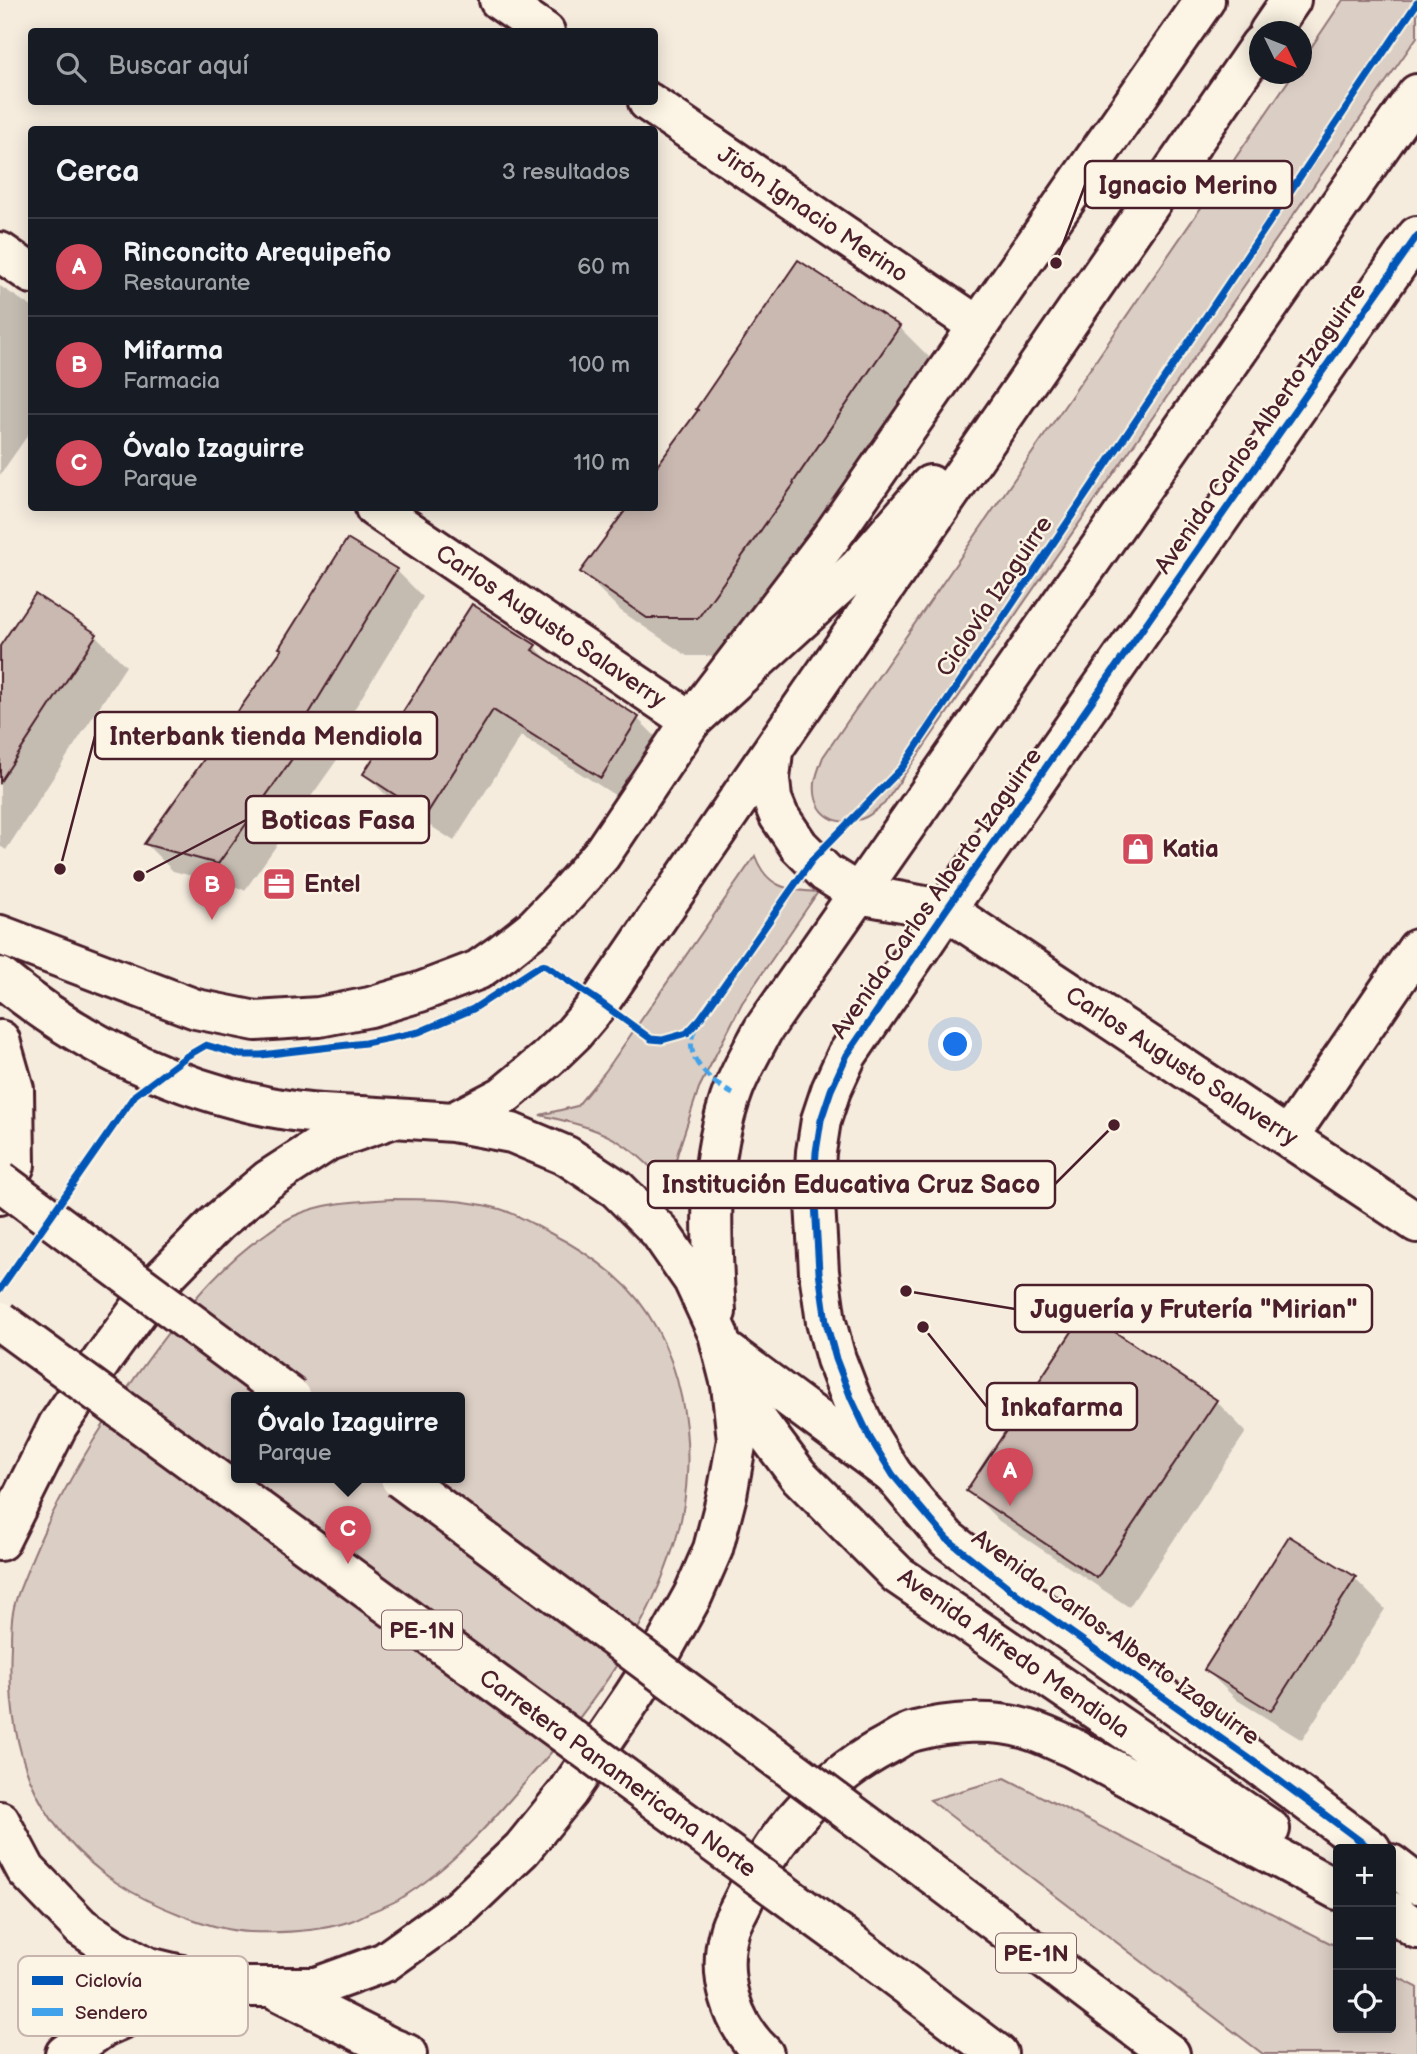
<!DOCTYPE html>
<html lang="es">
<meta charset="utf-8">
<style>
body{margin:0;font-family:"Balsamiq Sans",sans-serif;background:#242831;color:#f1f3f6}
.controls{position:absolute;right:21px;bottom:21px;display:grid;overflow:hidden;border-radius:7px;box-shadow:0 4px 18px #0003}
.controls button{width:63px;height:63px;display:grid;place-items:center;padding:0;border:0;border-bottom:2px solid #363941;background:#171b24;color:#f1f3f6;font:35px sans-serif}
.compass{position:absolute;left:1249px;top:21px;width:63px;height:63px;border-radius:50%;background:#171b24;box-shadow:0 4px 18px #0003;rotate:133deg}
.you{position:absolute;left:956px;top:1045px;width:24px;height:24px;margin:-18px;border:5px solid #fff;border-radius:50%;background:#1a73e8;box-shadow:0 0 0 10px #1a73e833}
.badge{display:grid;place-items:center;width:46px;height:46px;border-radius:50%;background:#d1495b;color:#fff;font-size:23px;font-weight:700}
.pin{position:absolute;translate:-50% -58px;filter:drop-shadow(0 2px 4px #0008)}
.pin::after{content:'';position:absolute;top:37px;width:24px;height:21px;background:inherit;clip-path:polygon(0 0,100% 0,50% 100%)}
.popup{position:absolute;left:231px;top:1392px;width:234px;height:91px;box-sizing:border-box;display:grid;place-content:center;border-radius:7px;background:#171b24;filter:drop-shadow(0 2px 5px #0005);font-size:23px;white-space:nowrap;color:#9ea1a6}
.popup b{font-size:26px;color:#f1f3f6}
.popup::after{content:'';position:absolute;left:50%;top:100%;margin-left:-14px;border:14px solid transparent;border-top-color:#171b24}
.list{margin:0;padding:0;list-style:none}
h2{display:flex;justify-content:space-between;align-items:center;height:91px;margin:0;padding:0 28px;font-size:30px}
h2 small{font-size:23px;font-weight:400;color:#9ea1a6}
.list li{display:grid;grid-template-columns:46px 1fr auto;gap:21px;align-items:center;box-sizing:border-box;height:98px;padding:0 28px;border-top:2px solid #363941}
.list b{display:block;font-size:26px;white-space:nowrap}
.list p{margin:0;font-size:23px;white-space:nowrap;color:#9ea1a6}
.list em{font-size:23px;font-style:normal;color:#9ea1a6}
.icon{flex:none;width:38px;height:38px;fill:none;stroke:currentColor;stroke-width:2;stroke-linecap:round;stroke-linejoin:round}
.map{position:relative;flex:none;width:1417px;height:2054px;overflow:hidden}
.search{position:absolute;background:#171b24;box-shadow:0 4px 18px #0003;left:28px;top:28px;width:630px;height:77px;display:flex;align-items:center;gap:18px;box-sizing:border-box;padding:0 24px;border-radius:7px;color:#9ea1a6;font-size:26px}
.panel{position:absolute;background:#171b24;box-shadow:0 4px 18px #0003;left:28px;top:126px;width:630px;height:385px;border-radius:7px}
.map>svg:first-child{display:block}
.green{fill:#dbcec4;stroke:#927678;stroke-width:2;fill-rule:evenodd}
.shadow{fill:#0003}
.building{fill:#cab9b1;stroke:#4a1f2b;stroke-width:2}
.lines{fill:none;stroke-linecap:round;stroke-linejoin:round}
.minor-casing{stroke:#4a1f2b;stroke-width:44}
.tertiary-casing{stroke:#4a1f2b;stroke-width:44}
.secondary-casing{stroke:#4a1f2b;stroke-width:44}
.primary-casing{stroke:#4a1f2b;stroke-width:44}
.motorway-casing{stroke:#4a1f2b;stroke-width:44}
.minor{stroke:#fcf5e5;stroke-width:38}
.tertiary{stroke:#fcf5e5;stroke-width:38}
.secondary{stroke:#fcf5e5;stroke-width:38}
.primary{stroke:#fcf5e5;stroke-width:38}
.motorway{stroke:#fcf5e5;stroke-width:38}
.motorway-bridge-casing{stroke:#4a1f2b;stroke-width:44;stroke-linecap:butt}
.motorway-bridge{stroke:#fcf5e5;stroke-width:38}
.quiet{stroke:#40a2eb;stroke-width:5;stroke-dasharray:10 5;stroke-linecap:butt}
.cycleway-casing{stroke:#fcf5e5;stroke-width:11}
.cycleway{stroke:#0057b8;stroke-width:7}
.labels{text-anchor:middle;stroke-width:5;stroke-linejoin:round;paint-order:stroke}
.shield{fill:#fcf5e5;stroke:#7f5f63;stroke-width:2}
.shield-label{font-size:23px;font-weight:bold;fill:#4a1f2b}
.street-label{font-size:24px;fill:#4a1f2b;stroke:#fcf5e5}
.poi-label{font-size:24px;font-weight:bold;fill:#4a1f2b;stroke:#fcf5e5;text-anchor:start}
.key{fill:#fcf5e5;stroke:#c7b5ad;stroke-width:2}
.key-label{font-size:19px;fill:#4a1f2b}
.leader{fill:none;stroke:#4a1f2b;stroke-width:2.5}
.callout-dot{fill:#4a1f2b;stroke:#fcf5e5;stroke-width:2.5}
.callout{fill:#fcf5e5;stroke:#4a1f2b;stroke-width:2.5}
.callout-label{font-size:26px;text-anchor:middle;font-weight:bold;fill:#4a1f2b}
</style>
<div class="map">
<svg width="1417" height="2054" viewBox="0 0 1417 2054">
<rect width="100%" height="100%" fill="#f5ecde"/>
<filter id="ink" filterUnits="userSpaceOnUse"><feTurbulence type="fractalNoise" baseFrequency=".0143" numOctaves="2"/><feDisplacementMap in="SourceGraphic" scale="14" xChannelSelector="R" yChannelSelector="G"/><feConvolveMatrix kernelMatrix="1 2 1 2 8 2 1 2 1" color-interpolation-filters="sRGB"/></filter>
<g filter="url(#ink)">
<path class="green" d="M 1343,0 L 1417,0 L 1417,37 L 884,804 C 878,808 872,814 866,817 C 838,830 812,815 815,783 C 816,775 820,765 823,757 L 1293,74 L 1302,74 L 1302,61 Z
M 755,856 C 767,888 787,890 818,892 L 742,1003 L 699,1088 L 678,1152 L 669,1187 C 627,1138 602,1129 540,1115 L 577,1106 L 605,1072 Z
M 391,1199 C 428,1199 464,1199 500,1209 C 517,1214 534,1225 550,1233 C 572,1244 595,1259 614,1275 C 685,1335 702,1454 676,1539 C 649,1628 595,1704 534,1772 C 494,1819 452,1868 398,1900 C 389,1905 378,1909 368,1913 C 362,1916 355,1920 348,1922 C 317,1932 282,1933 250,1932 C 212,1931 149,1904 117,1883 C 32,1826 6,1744 11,1645 C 11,1634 11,1622 13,1612 C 15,1598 22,1584 27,1571 C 53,1503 93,1438 134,1379 C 172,1326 212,1270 267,1233 C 275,1227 285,1220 294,1216 C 325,1202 358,1201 391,1199 ZM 236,1398 L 460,1398 L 460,1478 L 236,1478 Z
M 1005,1778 L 1338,1947 L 1338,2028 L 1391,2028 L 1391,1974 L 1417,1987 L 1417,2054 L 1263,2054 L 930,1800 Z"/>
<path class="shadow" d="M 0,286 L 32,307 L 32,429 L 0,475 Z
M 899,327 L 938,366 L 737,656 L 687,656 L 621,611 L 582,572 L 629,508 L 654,508 Z
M 396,570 L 423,597 L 330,749 L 339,757 L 245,890 L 173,871 L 146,844 Z
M 95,635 L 126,666 L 6,850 L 0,846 L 0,649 Z
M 534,646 L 553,665 L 638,719 L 665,746 L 629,804 L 521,736 L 454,841 L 392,801 L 365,774 Z
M 1216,1401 L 1246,1432 L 1129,1607 L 999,1521 L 969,1490 Z
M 1355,1579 L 1385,1609 L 1302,1740 L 1237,1700 L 1206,1670 Z"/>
<path class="building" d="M 798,260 L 900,326 L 793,483 L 794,484 L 698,618 L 647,618 L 580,572 L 627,508 L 654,508 L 654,470 L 698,410 L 696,409 Z
M 347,539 L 397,569 L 304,722 L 313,729 L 218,864 L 144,844 L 282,649 L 279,648 Z
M 35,594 L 97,634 L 0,782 L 0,646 Z
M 472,604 L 536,645 L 532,650 L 639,717 L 601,778 L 493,710 L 426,815 L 363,774 Z
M 1085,1312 L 1217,1400 L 1097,1578 L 966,1491 Z
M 1289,1536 L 1356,1577 L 1271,1711 L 1204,1670 Z"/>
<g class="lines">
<defs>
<path id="minor" d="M 499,0 L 545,32
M 648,102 L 978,326
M 0,252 L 32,274
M 375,508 L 691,721
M 946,910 L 1417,1223
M 1289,1136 L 1417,949"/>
<path id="tertiary" d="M 0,935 L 196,1009 L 256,1021 L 319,1017 L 370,1007 L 420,992 L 478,970 L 502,953 L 535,927 L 564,897 L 601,855 L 691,721 L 830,539 L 1205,0
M 1371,1849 L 1253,1761 L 1017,1594 L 947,1539 L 919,1506 L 893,1475 L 870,1438 L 851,1398 L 836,1359 L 826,1322 L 819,1272 L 814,1185 L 816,1152 L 821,1120 L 831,1090 L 847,1055 L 946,910 L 1417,236
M 1391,1864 L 1417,1884"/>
<path id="secondary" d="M 0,977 C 83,1046 186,1095 293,1111 C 326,1116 361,1115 394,1118
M 0,1040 L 14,1089 L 15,1165 L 0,1195
M 731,1385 L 798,1475 L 898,1575 L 1270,1829
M 1391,1911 L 1417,1929
M 271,1987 L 392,2048 L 407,2054
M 764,2054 C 731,2024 717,1975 729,1932 C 731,1922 738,1912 742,1903 C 772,1837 822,1779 887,1745 C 896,1740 905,1733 915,1731 C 949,1722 992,1719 1026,1729 C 1041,1733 1056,1741 1071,1747 L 1338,1890"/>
<path id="primary" d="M 1269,32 L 1291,0
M 691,721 L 859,567 L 930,485
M 773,751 L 770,779 L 772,799 L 779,816 L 799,846 L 826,873 L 859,894 L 946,910
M 453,1122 L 503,1096 L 546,1060 L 573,1034 L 600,1002 L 749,784 L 1260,45
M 716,1312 C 711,1235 706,1161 734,1088 C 742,1068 753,1049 763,1030 L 1417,94
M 721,1347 L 893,1475
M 0,1541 L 58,1425 L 105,1356 L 160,1281 L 217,1223 L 268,1180 L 328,1141 L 394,1118 L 453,1122 L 512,1133 L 567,1156 L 617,1189 L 659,1231 L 693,1280 L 718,1334 L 731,1385 L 737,1440 L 727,1495 L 713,1549 L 693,1595 L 661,1653 L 632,1698 L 568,1792 L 522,1849 L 459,1909 L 385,1962 L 316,1987 L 231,1987 L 151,2006 L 104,2027 L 65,2054
M 0,1821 L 26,1870 L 81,1927 L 113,1948 L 148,1967 L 222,1985"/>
<path id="motorway" d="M 903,1852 L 1170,2054
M 844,1938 L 998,2054"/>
</defs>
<use href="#minor" class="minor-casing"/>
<use href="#tertiary" class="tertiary-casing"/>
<use href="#secondary" class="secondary-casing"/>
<use href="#primary" class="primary-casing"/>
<use href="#motorway" class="motorway-casing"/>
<use href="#minor" class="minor"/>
<use href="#tertiary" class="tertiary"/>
<use href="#secondary" class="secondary"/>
<use href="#primary" class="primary"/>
<use href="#motorway" class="motorway"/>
<defs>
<path id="motorway-bridge" d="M 0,1181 L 292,1398
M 0,1321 L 844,1938
M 400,1478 L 903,1852"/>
</defs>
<use href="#motorway-bridge" class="motorway-bridge-casing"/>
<use href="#motorway-bridge" class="motorway-bridge"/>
<path class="quiet" d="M 695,1029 C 681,1056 710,1082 733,1094"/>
<defs>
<path id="cycleway" d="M 0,1289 L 135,1095 L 187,1056 L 206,1045 L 240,1055 L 261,1055 L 365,1043 L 419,1032 L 473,1009 L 541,965 L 546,966 L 600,1002 L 651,1039 L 662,1040 L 687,1033 L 700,1019 L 812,860 L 902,768 L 1417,3
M 1371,1849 L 1253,1761 L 1017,1594 L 947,1539 L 919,1506 L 893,1475 L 870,1438 L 851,1398 L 836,1359 L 826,1322 L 819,1272 L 814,1185 L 816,1152 L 821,1120 L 831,1090 L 847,1055 L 946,910 L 1417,236"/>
</defs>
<use href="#cycleway" class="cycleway-casing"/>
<use href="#cycleway" class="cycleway"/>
</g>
</g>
<defs>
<symbol id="shop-square" viewBox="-11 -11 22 22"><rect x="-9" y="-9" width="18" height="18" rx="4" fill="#d1495b" stroke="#fcf5e5"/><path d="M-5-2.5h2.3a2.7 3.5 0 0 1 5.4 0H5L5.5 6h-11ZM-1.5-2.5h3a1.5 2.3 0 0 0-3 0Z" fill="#fff"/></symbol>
<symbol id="office-square" viewBox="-11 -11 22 22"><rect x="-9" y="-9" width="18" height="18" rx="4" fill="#d1495b" stroke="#fcf5e5"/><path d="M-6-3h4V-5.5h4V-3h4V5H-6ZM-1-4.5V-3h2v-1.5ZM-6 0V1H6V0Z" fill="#fff"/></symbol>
</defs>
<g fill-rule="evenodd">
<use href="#shop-square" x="1119" y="830" width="38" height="38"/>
<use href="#office-square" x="260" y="865" width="38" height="38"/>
</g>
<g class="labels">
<g class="shield">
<rect x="382" y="1610.5" width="80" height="39" rx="5"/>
<rect x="996" y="1933.5" width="80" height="39" rx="5"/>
</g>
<g class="shield-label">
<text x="422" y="1638">PE-1N</text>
<text x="1036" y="1961">PE-1N</text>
</g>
<g class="street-label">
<text transform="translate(813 214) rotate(34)" y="8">Jirón Ignacio Merino</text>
<text transform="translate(1260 428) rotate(-55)" y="8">Avenida Carlos Alberto Izaguirre</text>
<text transform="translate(994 596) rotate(-56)" y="8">Ciclovía Izaguirre</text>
<text transform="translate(551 626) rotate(34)" y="8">Carlos Augusto Salaverry</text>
<text transform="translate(936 893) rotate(-55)" y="8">Avenida Carlos Alberto Izaguirre</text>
<text transform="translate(1182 1066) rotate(33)" y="8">Carlos Augusto Salaverry</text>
<text transform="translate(1116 1637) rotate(36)" y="8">Avenida Carlos Alberto Izaguirre</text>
<text transform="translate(1014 1653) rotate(35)" y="8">Avenida Alfredo Mendiola</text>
<text transform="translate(618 1773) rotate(36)" y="8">Carretera Panamericana Norte</text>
</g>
<g class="poi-label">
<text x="1162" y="857">Katia</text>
<text x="304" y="892">Entel</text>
</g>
</g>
<rect x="18" y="1956" width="230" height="80" rx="10" class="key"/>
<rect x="32" y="1976" width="31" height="9" fill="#0057b8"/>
<rect x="32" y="2008" width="31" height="8" fill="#40a2eb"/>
<g class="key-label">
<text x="75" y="1987">Ciclovía</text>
<text x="75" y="2019">Sendero</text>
</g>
<path class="leader" d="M1056 263L1085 185M60 869L95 736M139 876L246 820M1114 1125L1055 1184M906 1291L1015 1309M923 1327L987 1407"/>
<g class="callout-dot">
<circle cx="1056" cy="263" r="7"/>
<circle cx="60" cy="869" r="7"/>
<circle cx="139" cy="876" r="7"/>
<circle cx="1114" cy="1125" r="7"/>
<circle cx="906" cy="1291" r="7"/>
<circle cx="923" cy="1327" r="7"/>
</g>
<g class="callout">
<rect x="1085" y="161" width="207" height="47" rx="7"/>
<rect x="95" y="712" width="342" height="47" rx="7"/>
<rect x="246" y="796" width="183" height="47" rx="7"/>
<rect x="648" y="1161" width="407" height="47" rx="7"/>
<rect x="1015" y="1285" width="357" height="47" rx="7"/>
<rect x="987" y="1383" width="150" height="47" rx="7"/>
</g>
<g class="callout-label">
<text x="1188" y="194">Ignacio Merino</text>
<text x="266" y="745">Interbank tienda Mendiola</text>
<text x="338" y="829">Boticas Fasa</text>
<text x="851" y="1193">Institución Educativa Cruz Saco</text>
<text x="1194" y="1318">Juguería y Frutería "Mirian"</text>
<text x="1062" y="1416">Inkafarma</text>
</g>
</svg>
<div class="controls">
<button>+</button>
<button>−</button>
<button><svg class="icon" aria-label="locate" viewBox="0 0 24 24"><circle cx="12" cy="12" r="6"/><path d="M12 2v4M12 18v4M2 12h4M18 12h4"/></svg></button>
</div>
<svg class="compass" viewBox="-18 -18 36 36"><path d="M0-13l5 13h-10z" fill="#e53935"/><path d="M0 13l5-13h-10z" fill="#9ea1a6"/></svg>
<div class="you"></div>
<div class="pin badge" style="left:1010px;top:1506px">A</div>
<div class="pin badge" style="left:212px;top:920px">B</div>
<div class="pin badge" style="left:348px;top:1564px">C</div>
<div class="popup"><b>Óvalo Izaguirre</b>Parque</div>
<div class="search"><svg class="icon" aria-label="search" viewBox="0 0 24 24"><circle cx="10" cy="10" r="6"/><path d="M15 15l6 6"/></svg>Buscar aquí</div>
<section class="panel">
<h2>Cerca<small>3 resultados</small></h2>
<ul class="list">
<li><span class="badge">A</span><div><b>Rinconcito Arequipeño</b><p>Restaurante</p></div><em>60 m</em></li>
<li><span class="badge">B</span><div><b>Mifarma</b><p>Farmacia</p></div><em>100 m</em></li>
<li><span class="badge">C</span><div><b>Óvalo Izaguirre</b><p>Parque</p></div><em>110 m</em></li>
</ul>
</section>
</div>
